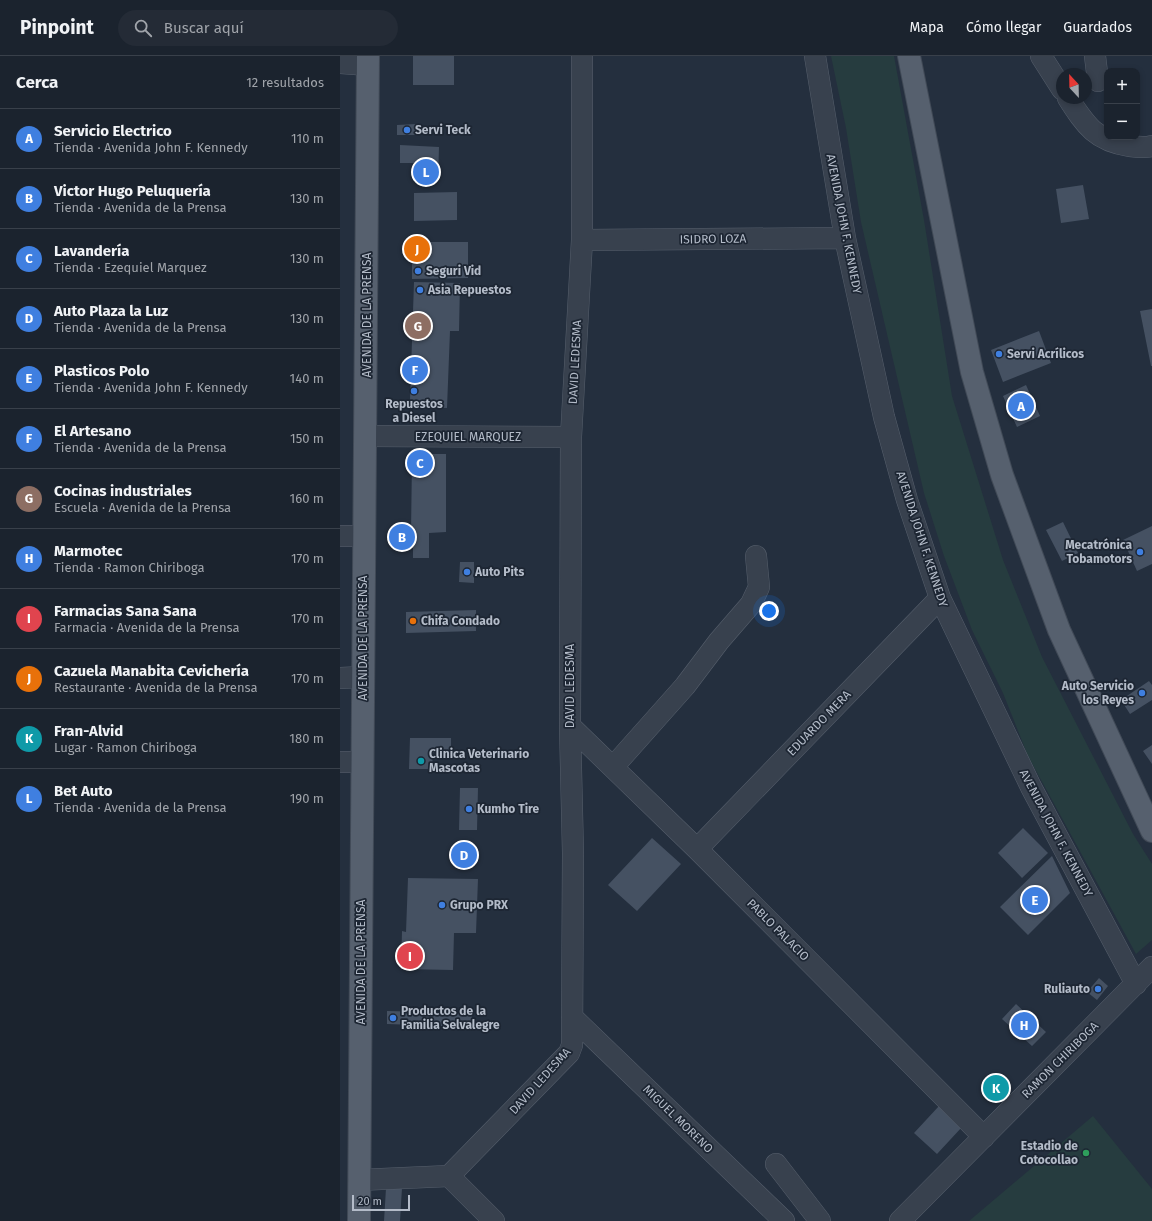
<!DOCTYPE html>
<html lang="es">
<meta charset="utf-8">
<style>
body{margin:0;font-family:"Fira Sans",sans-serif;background:#242b36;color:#f1f3f6}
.controls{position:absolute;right:12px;top:12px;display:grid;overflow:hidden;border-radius:8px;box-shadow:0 2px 6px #0003}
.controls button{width:36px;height:36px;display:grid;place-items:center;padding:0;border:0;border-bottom:1px solid #39404a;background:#1b232e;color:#f1f3f6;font:20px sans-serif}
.compass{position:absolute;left:716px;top:12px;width:36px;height:36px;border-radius:50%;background:#1b232e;box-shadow:0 2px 6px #0003;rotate:338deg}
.scale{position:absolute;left:12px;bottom:10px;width:58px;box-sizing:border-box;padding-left:4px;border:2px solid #b4bcc9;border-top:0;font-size:11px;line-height:14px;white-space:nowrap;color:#b4bcc9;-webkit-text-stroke:3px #1d2633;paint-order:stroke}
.you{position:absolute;left:429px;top:555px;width:14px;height:14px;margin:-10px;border:3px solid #fff;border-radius:50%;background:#1a73e8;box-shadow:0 0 0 6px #1a73e833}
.badge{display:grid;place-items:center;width:26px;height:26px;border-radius:50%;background:#8ab4f8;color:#fff;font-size:13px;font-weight:700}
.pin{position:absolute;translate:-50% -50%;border:2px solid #fff;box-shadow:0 1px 4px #0006}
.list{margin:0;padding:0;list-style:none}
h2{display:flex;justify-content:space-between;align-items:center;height:52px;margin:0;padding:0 16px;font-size:17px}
h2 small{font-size:13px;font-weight:400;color:#a0a4aa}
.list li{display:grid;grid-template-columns:26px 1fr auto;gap:12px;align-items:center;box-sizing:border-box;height:60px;padding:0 16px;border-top:1px solid #39404a}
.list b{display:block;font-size:15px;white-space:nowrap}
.list p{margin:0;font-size:13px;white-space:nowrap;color:#a0a4aa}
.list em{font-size:13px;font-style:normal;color:#a0a4aa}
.icon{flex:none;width:22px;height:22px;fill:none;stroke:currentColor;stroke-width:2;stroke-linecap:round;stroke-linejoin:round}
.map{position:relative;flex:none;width:812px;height:1165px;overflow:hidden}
header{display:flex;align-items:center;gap:24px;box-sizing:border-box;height:56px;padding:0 20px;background:#1b232e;border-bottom:1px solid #39404a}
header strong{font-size:19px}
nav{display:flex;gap:22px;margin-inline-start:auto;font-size:14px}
.search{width:280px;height:36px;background:#242b36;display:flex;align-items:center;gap:10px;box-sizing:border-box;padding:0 14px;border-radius:22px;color:#a0a4aa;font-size:15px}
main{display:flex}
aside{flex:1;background:#1b232e}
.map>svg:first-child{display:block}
.green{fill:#263c3f}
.building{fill:#455162}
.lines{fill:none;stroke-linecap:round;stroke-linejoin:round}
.minor-casing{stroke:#565f6c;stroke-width:22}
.major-casing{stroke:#414a57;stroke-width:24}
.minor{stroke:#38414e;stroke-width:21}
.major{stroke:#56606e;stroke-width:22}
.shop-dot{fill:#3f7fe0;stroke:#1d2633;stroke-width:1.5}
.food-dot{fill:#e8710a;stroke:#1d2633;stroke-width:1.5}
.culture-dot{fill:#0f9aa8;stroke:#1d2633;stroke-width:1.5}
.leisure-dot{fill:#2e9e5b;stroke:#1d2633;stroke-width:1.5}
.labels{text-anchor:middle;stroke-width:3.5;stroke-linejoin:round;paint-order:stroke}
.poi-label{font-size:12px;font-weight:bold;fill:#b4bcc9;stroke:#1d2633;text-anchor:start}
.street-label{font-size:12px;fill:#b4bcc9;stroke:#1d2633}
</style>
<header>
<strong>Pinpoint</strong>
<div class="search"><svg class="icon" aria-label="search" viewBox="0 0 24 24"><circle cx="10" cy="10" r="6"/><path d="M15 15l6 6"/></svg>Buscar aquí</div>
<nav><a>Mapa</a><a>Cómo llegar</a><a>Guardados</a></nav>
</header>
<main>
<aside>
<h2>Cerca<small>12 resultados</small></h2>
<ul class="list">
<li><span class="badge" style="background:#3f7fe0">A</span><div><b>Servicio Electrico</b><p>Tienda · Avenida John F. Kennedy</p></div><em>110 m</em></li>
<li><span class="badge" style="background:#3f7fe0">B</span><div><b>Victor Hugo Peluquería</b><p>Tienda · Avenida de la Prensa</p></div><em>130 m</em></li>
<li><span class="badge" style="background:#3f7fe0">C</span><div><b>Lavandería</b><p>Tienda · Ezequiel Marquez</p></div><em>130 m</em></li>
<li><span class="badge" style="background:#3f7fe0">D</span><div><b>Auto Plaza la Luz</b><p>Tienda · Avenida de la Prensa</p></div><em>130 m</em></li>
<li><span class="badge" style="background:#3f7fe0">E</span><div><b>Plasticos Polo</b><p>Tienda · Avenida John F. Kennedy</p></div><em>140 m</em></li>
<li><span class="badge" style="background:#3f7fe0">F</span><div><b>El Artesano</b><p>Tienda · Avenida de la Prensa</p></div><em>150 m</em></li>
<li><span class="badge" style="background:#8d6e63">G</span><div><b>Cocinas industriales</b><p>Escuela · Avenida de la Prensa</p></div><em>160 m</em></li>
<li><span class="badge" style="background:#3f7fe0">H</span><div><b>Marmotec</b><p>Tienda · Ramon Chiriboga</p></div><em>170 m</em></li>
<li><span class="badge" style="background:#e0444e">I</span><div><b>Farmacias Sana Sana</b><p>Farmacia · Avenida de la Prensa</p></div><em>170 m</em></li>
<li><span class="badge" style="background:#e8710a">J</span><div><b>Cazuela Manabita Cevichería</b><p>Restaurante · Avenida de la Prensa</p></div><em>170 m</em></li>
<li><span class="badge" style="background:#0f9aa8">K</span><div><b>Fran-Alvid</b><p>Lugar · Ramon Chiriboga</p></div><em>180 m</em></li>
<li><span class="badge" style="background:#3f7fe0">L</span><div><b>Bet Auto</b><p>Tienda · Avenida de la Prensa</p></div><em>190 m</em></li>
</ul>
</aside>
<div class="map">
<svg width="812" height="1165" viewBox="0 0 812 1165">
<rect width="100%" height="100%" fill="#242f3e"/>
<path class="green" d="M 491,0 L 554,0 L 584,164 L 612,340 L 663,504 L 702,601 L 793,778 L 812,808 L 812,884 L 796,898 L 688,700 L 663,637 L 632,574 L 604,500 L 584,437 L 521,166 L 506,72 Z
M 753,1060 L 812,1133 L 812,1165 L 629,1165 Z"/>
<path class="building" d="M 73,0 L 114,0 L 114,29 L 73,29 Z
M 76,68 L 76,79 L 57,79 L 57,69 Z
M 60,89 L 99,91 L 98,126 L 73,125 L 74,107 L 60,107 Z
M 743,129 L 749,163 L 721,167 L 716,133 Z
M 117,136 L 117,164 L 74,165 L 74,137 Z
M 72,186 L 128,186 L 128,222 L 72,223 Z
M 74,226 L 120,227 L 119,275 L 110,275 L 107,352 L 78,351 L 78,344 L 70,344 Z
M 812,253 L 812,310 L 811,310 L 800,255 Z
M 699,275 L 711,307 L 663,326 L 651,294 Z
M 686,329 L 700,360 L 677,371 L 663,340 Z
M 81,398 L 106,398 L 106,476 L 89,477 L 89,502 L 73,502 L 73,488 L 59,488 L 59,476 L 71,476 L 72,403 Z
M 723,466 L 738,497 L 722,505 L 706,474 Z
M 812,470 L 812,508 L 797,515 L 783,484 Z
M 120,506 L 134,506 L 134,527 L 119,526 Z
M 136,554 L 136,575 L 66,577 L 66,556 Z
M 809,625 L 812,629 L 812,644 L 790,658 L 781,644 Z
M 70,682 L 111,682 L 111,697 L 92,697 L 93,713 L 69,713 Z
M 812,689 L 812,708 L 803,695 Z
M 120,732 L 138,732 L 137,774 L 119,774 Z
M 683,772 L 708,797 L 682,822 L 658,797 Z
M 312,782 L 341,808 L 297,855 L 268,829 Z
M 133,789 L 134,807 L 114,808 L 114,790 Z
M 712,800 L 730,837 L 688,879 L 660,851 Z
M 68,822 L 138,823 L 136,877 L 114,877 L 113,914 L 61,913 L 62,875 L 66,876 Z
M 759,922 L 768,930 L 757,944 L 747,936 Z
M 676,948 L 706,976 L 692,990 L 662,963 Z
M 47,955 L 132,957 L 131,971 L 47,968 Z
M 654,1023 L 664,1033 L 655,1043 L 651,1044 L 643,1036 Z
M 599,1050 L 622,1071 L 597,1098 L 574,1077 Z
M 46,1132 L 62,1132 L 60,1165 L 44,1165 Z"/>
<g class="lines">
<defs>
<path id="minor" d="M 475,0 L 505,182 L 544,361 L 567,444 L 600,542 L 691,731 L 796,928
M 701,0 L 722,33
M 755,0 L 758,25
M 0,7 L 28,9
M 728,42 C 746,70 756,85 790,90 C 797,91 805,92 812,90
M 242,184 L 505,182
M 26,380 L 231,381
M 0,480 L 23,480
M 0,622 L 22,621
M 230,670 L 357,793 L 644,1081
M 0,706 L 22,706
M 273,711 L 345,630 L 379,585 L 411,548 L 419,531 L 416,500
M 357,793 L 600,542
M 232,961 L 444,1165
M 436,1108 L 480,1165
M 109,1120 L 154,1165
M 19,1124 L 109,1120 L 229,997 L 232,989 L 233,797 L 230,670 L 231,381 L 242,184 L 242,0
M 560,1165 L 812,911"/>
<path id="major" d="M 569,0 L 632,316 L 662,419 L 719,574 L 812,775
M 19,1165 L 28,0"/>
</defs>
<use href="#minor" class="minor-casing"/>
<use href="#major" class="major-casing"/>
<use href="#minor" class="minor"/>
<use href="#major" class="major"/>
</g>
<g class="shop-dot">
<circle cx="67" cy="74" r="4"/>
<circle cx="78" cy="215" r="4"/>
<circle cx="80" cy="234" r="4"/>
<circle cx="659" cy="298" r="4"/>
<circle cx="74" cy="335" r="4"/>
<circle cx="800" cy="496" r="4"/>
<circle cx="127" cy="516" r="4"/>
<circle cx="802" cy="637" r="4"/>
<circle cx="129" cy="753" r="4"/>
<circle cx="102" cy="849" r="4"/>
<circle cx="758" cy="933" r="4"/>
<circle cx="53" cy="962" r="4"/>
</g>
<circle class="food-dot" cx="73" cy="565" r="4"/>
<circle class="culture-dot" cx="81" cy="705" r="4"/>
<circle class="leisure-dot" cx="746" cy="1097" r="4"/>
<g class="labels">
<g class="poi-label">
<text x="75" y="78">Servi Teck</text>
<text x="86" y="219">Seguri Vid</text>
<text x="88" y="238">Asia Repuestos</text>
<text x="667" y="302">Servi Acrílicos</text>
<text x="74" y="352" text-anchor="middle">Repuestos<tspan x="74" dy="14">a Diesel</tspan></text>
<text x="792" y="493" text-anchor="end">Mecatrónica<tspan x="792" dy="14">Tobamotors</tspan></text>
<text x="135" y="520">Auto Pits</text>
<text x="81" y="569">Chifa Condado</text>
<text x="794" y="634" text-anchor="end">Auto Servicio<tspan x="794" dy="14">los Reyes</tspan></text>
<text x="89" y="702">Clinica Veterinario<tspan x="89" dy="14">Mascotas</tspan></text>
<text x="137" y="757">Kumho Tire</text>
<text x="110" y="853">Grupo PRX</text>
<text x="750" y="937" text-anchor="end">Ruliauto</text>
<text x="61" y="959">Productos de la<tspan x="61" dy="14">Familia Selvalegre</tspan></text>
<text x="738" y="1094" text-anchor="end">Estadio de<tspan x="738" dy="14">Cotocollao</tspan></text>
</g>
<g class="street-label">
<text transform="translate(504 168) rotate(79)" y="4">AVENIDA JOHN F. KENNEDY</text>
<text transform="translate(373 183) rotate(-1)" y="4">ISIDRO LOZA</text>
<text transform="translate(27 259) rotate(-90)" y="4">AVENIDA DE LA PRENSA</text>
<text transform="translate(235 306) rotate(-87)" y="4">DAVID LEDESMA</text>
<text x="128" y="385">EZEQUIEL MARQUEZ</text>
<text transform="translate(582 483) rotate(72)" y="4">AVENIDA JOHN F. KENNEDY</text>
<text transform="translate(23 582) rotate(-90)" y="4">AVENIDA DE LA PRENSA</text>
<text transform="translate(230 630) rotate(-90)" y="4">DAVID LEDESMA</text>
<text transform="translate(479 667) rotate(-46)" y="4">EDUARDO MERA</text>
<text transform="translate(716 777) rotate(62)" y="4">AVENIDA JOHN F. KENNEDY</text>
<text transform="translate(438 874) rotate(45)" y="4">PABLO PALACIO</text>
<text transform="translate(21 906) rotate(-90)" y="4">AVENIDA DE LA PRENSA</text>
<text transform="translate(720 1004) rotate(-45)" y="4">RAMON CHIRIBOGA</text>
<text transform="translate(200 1025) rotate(-48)" y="4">DAVID LEDESMA</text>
<text transform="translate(338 1063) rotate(44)" y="4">MIGUEL MORENO</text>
</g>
</g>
</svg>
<div class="controls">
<button>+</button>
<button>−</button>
</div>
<svg class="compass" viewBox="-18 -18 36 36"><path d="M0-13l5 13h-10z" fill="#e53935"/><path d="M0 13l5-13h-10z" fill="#a0a4aa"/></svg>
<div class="scale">20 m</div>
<div class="you"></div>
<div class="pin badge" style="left:681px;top:350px;background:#3f7fe0">A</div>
<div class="pin badge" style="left:62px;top:481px;background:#3f7fe0">B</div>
<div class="pin badge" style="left:80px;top:407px;background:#3f7fe0">C</div>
<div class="pin badge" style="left:124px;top:799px;background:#3f7fe0">D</div>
<div class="pin badge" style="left:695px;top:844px;background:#3f7fe0">E</div>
<div class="pin badge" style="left:75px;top:314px;background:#3f7fe0">F</div>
<div class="pin badge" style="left:78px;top:270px;background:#8d6e63">G</div>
<div class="pin badge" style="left:684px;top:969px;background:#3f7fe0">H</div>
<div class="pin badge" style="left:70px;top:900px;background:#e0444e">I</div>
<div class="pin badge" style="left:77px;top:193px;background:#e8710a">J</div>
<div class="pin badge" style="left:656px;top:1032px;background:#0f9aa8">K</div>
<div class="pin badge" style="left:86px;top:116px;background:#3f7fe0">L</div>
</div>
</main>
